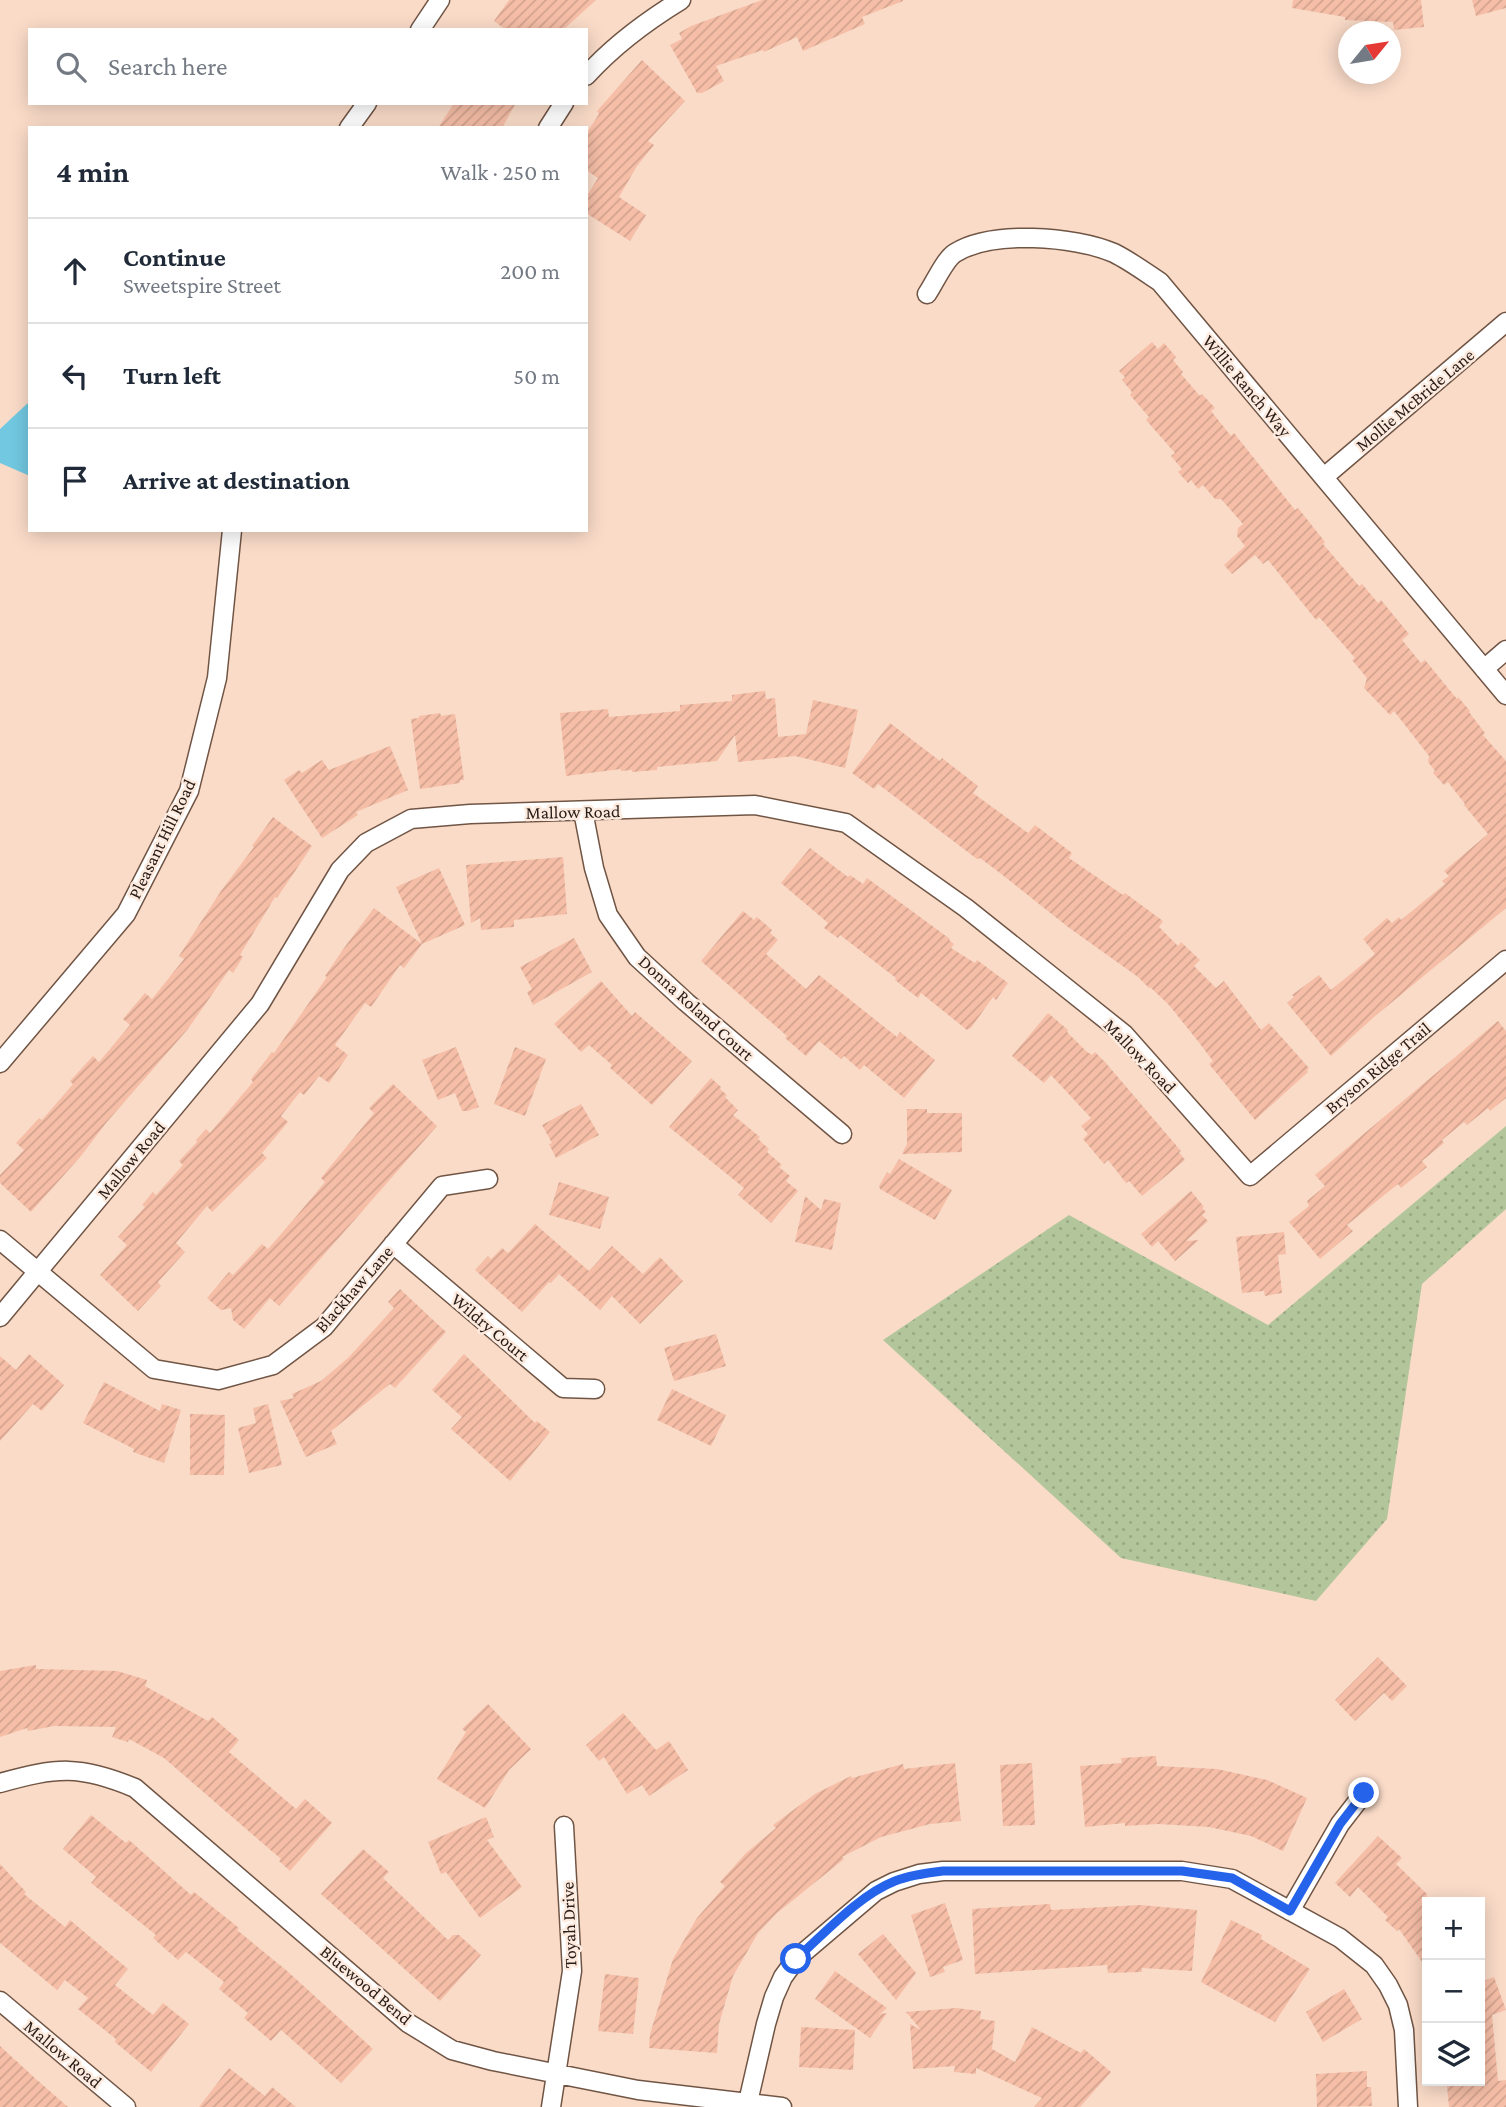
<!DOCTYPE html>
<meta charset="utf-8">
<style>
body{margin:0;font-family:"Crimson Pro",serif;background:#f6f6f7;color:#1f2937}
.controls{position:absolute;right:21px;bottom:21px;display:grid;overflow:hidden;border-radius:0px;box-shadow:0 4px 18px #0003}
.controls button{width:63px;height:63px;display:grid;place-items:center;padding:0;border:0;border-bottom:2px solid #e0e1e3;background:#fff;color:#1f2937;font:35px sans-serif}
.compass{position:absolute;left:1338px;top:21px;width:63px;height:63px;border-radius:50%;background:#fff;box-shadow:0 4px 18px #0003;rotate:60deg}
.stop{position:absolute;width:21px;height:21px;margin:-16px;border:5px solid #2563eb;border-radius:50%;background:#fff}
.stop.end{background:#2563eb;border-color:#fff;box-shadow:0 2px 7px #0008}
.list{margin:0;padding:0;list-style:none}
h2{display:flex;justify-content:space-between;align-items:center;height:91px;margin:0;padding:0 28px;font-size:30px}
h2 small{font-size:23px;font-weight:400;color:#747a83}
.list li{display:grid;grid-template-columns:46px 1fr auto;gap:21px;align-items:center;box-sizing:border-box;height:105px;padding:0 28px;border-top:2px solid #e0e1e3}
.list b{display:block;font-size:26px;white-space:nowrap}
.list p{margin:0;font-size:23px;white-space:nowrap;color:#747a83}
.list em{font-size:23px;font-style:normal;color:#747a83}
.icon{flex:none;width:38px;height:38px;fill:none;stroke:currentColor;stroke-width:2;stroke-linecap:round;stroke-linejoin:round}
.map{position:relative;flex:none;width:1506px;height:2107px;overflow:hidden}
.search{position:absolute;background:#fff;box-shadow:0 4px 18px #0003;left:28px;top:28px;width:560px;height:77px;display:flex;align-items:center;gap:18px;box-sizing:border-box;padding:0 24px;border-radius:0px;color:#747a83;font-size:26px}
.panel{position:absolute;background:#fff;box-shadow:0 4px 18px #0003;left:28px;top:126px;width:560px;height:406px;border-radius:0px}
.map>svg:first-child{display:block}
.grass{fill:url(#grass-dots)}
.water{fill:#72c8e1}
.building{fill:url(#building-hatch)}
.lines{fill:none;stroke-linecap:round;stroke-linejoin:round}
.street-casing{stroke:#705545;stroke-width:21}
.street{stroke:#fff;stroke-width:18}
.route{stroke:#2563eb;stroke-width:9}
.labels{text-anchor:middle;stroke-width:5;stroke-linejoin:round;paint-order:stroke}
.street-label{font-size:18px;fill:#281c16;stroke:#feebdf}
</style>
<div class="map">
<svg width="1506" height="2107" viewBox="0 0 1506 2107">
<defs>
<pattern id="grass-dots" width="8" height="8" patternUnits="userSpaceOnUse" patternTransform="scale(1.75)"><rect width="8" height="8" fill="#b3c69b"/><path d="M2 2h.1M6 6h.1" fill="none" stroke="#9aaa85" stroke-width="1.8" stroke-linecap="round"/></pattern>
<pattern id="building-hatch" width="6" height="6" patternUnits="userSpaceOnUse" patternTransform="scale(1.75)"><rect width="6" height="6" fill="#f6bea7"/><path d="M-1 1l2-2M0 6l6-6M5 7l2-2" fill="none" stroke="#d3a38f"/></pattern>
</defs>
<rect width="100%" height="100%" fill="#fadbc8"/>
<path class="grass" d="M 1506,1126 L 1506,1209 L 1422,1284 L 1387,1519 L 1316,1601 L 1121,1558 L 883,1340 L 1069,1215 L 1268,1325 Z"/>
<path class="water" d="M 30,401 L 30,476 L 0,463 L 0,429 Z"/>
<path class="building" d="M 509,0 L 596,0 L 563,30 L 506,30 L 494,21 Z
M 762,0 L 903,0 L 903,1 L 862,17 L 865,24 L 803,51 L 797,37 L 764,52 L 763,50 L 716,66 L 724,81 L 702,93 L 697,93 L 670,45 L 682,39 L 679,33 L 691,26 Z
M 1293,0 L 1421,0 L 1424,27 L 1394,30 L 1393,22 L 1345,20 L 1345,17 L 1292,8 Z
M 1472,0 L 1506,0 L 1506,8 L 1476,16 Z
M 642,60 L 685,101 L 648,141 L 654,145 L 637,166 L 619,197 L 646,215 L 630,241 L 586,213 L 586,197 L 598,178 L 586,170 L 586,134 L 599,114 L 597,111 Z
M 454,103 L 516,103 L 502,128 L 438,128 Z
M 1152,342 L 1158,349 L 1164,343 L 1176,357 L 1173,360 L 1183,372 L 1181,374 L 1200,396 L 1202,394 L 1215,408 L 1211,411 L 1231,436 L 1234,433 L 1242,443 L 1295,510 L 1298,508 L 1310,523 L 1325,542 L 1323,544 L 1359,586 L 1362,584 L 1378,603 L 1381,600 L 1409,634 L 1402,640 L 1421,663 L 1425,660 L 1457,699 L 1458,697 L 1470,711 L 1469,712 L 1485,733 L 1483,735 L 1506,761 L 1506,908 L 1374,1017 L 1331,1056 L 1287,1003 L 1294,997 L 1292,995 L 1319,975 L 1331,990 L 1375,954 L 1363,939 L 1387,918 L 1392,923 L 1399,917 L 1401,920 L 1445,884 L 1442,881 L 1449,876 L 1444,871 L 1488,834 L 1464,805 L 1465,804 L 1448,782 L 1444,785 L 1433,773 L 1435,771 L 1428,762 L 1429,756 L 1394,711 L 1390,715 L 1364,688 L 1367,678 L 1352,660 L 1355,658 L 1319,617 L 1316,620 L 1268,560 L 1263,564 L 1255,555 L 1232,574 L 1224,565 L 1245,546 L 1237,536 L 1238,528 L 1243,524 L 1221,499 L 1215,499 L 1203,485 L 1198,489 L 1191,480 L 1188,483 L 1178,472 L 1182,469 L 1171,456 L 1175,453 L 1146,420 L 1149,417 L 1130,395 L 1132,392 L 1122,380 L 1125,377 L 1119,371 Z
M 765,691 L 766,699 L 775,698 L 778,737 L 806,734 L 813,700 L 858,710 L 845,768 L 795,756 L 738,762 L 735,735 L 717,761 L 657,767 L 657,770 L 632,772 L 632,770 L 621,771 L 621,769 L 566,776 L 560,713 L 608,709 L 609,717 L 680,711 L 680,705 L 732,701 L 732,695 Z
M 440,713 L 441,716 L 455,714 L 464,780 L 460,780 L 460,783 L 420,789 L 411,719 L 419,718 L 419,716 Z
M 890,723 L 940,761 L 942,758 L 978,786 L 973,793 L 1028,833 L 1035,825 L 1072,853 L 1069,858 L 1123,895 L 1125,893 L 1163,921 L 1159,927 L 1178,946 L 1181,942 L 1200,960 L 1194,966 L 1216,988 L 1224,981 L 1261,1030 L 1269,1023 L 1309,1068 L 1307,1070 L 1308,1072 L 1255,1120 L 1209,1064 L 1213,1061 L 1197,1040 L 1169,1005 L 1150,987 L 1149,988 L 1138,977 L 1068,927 L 1000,873 L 980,858 L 977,859 L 878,784 L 874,789 L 852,773 Z
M 390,746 L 408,790 L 356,812 L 358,815 L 322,838 L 284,780 L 299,770 L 302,773 L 322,760 L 329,770 Z
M 273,817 L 312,846 L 277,898 L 275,897 L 240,955 L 243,957 L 233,973 L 229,970 L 188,1029 L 106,1123 L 81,1156 L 31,1212 L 0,1183 L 0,1175 L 24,1150 L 16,1143 L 39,1118 L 42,1120 L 73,1084 L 70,1081 L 93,1056 L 99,1062 L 130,1025 L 123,1019 L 145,993 L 152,999 L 184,959 L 179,956 L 221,891 L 254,847 L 252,846 Z
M 810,848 L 848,877 L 850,875 L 863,884 L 867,878 L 950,939 L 949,940 L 954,944 L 951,948 L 975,963 L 977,960 L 1008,983 L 996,1000 L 993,997 L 971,1028 L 967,1030 L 921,993 L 918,998 L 895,980 L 896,978 L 840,935 L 838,938 L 824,928 L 828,923 L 781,883 Z
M 563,857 L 567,914 L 514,920 L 514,927 L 481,930 L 480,918 L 471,923 L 466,865 Z
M 439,868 L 465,925 L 422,944 L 396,887 Z
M 374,908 L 422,944 L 404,968 L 400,965 L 371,1007 L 365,1003 L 335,1045 L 348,1055 L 329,1083 L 319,1076 L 304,1095 L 300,1092 L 281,1116 L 288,1122 L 262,1153 L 267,1158 L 212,1212 L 207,1206 L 176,1243 L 185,1252 L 158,1282 L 161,1286 L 138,1311 L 100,1275 L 127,1245 L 118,1237 L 145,1207 L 142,1205 L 153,1192 L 156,1195 L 183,1165 L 179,1161 L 197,1142 L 196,1140 L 206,1129 L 210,1133 L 253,1082 L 251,1079 L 272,1052 L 274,1053 L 327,977 L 325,976 L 344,948 Z
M 743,911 L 754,920 L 757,917 L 772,930 L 770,933 L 778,940 L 766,954 L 806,989 L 819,975 L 897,1037 L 900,1032 L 935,1060 L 904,1098 L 864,1065 L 860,1070 L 844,1056 L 841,1059 L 819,1041 L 806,1056 L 785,1038 L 787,1036 L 701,961 Z
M 574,938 L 592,972 L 533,1005 L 527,992 L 532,989 L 520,967 Z
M 601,981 L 632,1016 L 635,1012 L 692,1061 L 652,1105 L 610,1068 L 612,1065 L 589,1045 L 581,1052 L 554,1024 Z
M 1048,1013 L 1068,1030 L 1067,1032 L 1087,1052 L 1092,1055 L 1095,1052 L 1105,1062 L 1181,1151 L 1179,1152 L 1185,1160 L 1142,1196 L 1129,1181 L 1126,1183 L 1108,1160 L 1104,1164 L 1083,1139 L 1088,1134 L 1081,1126 L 1091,1118 L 1051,1075 L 1044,1083 L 1012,1056 Z
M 1498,1021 L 1506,1031 L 1506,1098 L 1490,1111 L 1488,1108 L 1467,1125 L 1464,1122 L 1442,1140 L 1444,1143 L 1422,1161 L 1427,1167 L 1401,1188 L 1398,1184 L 1347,1225 L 1353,1231 L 1320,1259 L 1289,1222 L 1309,1206 L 1307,1201 L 1325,1186 L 1315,1175 Z
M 456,1047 L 479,1107 L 468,1111 L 462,1111 L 455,1093 L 438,1100 L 422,1060 Z
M 515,1047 L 546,1059 L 525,1116 L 494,1104 Z
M 711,1078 L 721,1087 L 720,1089 L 727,1095 L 725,1097 L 738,1110 L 733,1115 L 760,1137 L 758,1139 L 769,1149 L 767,1152 L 782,1165 L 779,1167 L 790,1176 L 786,1181 L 798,1191 L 771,1223 L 738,1195 L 744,1188 L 669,1127 Z
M 393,1084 L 437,1126 L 279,1306 L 270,1298 L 244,1329 L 233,1320 L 231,1308 L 221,1310 L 207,1298 L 229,1272 L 233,1275 L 262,1244 L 268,1249 L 294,1219 L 325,1182 L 321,1178 L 374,1113 L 369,1108 Z
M 581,1104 L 599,1135 L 556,1158 L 549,1144 L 552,1143 L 542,1125 Z
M 907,1109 L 927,1109 L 927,1113 L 962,1113 L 962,1152 L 902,1154 L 907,1144 Z
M 899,1159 L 952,1190 L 935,1220 L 880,1189 L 879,1186 L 887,1172 L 890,1174 Z
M 559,1182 L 609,1197 L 600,1229 L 549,1215 Z
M 1191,1191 L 1204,1207 L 1202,1208 L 1206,1212 L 1202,1215 L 1208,1221 L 1186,1241 L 1199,1240 L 1175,1261 L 1158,1241 L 1152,1247 L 1141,1234 Z
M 805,1196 L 821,1210 L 824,1199 L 841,1203 L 832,1250 L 795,1242 Z
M 535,1224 L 589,1271 L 612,1246 L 643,1274 L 660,1257 L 683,1281 L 640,1324 L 612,1296 L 600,1310 L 559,1274 L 551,1283 L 549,1282 L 522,1312 L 475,1270 L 488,1256 L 491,1259 L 502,1248 L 508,1253 Z
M 1284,1232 L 1286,1254 L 1278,1255 L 1282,1293 L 1265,1296 L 1264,1291 L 1242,1293 L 1236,1237 Z
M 400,1289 L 446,1332 L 395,1388 L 390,1384 L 331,1431 L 337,1444 L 306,1457 L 280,1401 L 294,1398 L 292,1394 L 321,1381 L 348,1358 L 394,1308 L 388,1302 Z
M 716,1334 L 726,1366 L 674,1381 L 664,1348 Z
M 29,1354 L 64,1385 L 42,1411 L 33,1404 L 0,1441 L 0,1356 L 16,1370 Z
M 464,1354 L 535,1423 L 537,1421 L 550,1432 L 510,1481 L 451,1429 L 462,1417 L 432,1390 Z
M 104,1382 L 160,1411 L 162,1404 L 181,1410 L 164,1463 L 133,1452 L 134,1449 L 83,1423 Z
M 672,1389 L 726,1415 L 711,1446 L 657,1420 Z
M 268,1404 L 282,1465 L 249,1473 L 238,1428 L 256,1423 L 253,1408 Z
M 190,1414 L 225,1415 L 224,1475 L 190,1475 Z
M 1378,1657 L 1407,1686 L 1392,1701 L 1384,1693 L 1355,1721 L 1335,1700 Z
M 36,1665 L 36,1669 L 117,1671 L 147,1680 L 145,1686 L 208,1721 L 212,1717 L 239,1740 L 229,1752 L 296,1809 L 305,1799 L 332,1823 L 290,1871 L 279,1861 L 281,1859 L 164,1758 L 129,1739 L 128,1742 L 112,1737 L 116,1727 L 54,1726 L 28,1731 L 27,1728 L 0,1737 L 0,1671 Z
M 488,1704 L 531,1749 L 509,1770 L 485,1808 L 437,1779 L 466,1732 L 462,1729 Z
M 623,1713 L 656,1750 L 669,1741 L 688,1770 L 649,1796 L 642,1785 L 627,1794 L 604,1757 L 599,1761 L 586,1745 Z
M 1156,1756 L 1157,1766 L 1217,1769 L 1267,1780 L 1307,1798 L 1283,1851 L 1251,1836 L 1209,1827 L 1158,1824 L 1125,1826 L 1125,1823 L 1085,1827 L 1080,1766 L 1122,1763 L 1121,1758 Z
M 955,1763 L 961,1821 L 930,1824 L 881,1837 L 842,1857 L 844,1859 L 777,1913 L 758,1933 L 733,1976 L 719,2024 L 717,2053 L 649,2048 L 650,2034 L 673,1959 L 697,1918 L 725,1886 L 720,1882 L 746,1853 L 776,1828 L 773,1825 L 815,1794 L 851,1776 L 852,1778 L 903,1764 L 904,1769 Z
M 1032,1763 L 1035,1825 L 1003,1826 L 1000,1765 Z
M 91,1815 L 126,1843 L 129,1840 L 191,1895 L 194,1892 L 239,1928 L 237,1930 L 286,1970 L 373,2049 L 341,2083 L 281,2030 L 271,2041 L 244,2018 L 248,2013 L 219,1989 L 224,1982 L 186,1952 L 178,1960 L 153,1938 L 156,1935 L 91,1883 L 96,1877 L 63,1849 Z
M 486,1817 L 494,1837 L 487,1840 L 522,1887 L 480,1918 L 446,1872 L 441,1874 L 428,1842 Z
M 1378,1836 L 1402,1858 L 1396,1864 L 1427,1894 L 1427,1969 L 1399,1929 L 1397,1931 L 1385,1920 L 1388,1917 L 1358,1887 L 1350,1897 L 1335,1883 Z
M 363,1849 L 389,1872 L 383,1878 L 448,1940 L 453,1935 L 459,1935 L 481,1955 L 440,2001 L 321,1894 Z
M 0,1864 L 26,1892 L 24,1894 L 65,1927 L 70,1920 L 128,1969 L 115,1985 L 153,2015 L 163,2003 L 189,2024 L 151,2072 L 115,2042 L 116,2039 L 78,2009 L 88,1998 L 65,1980 L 57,1990 L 0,1943 Z
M 945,1903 L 963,1960 L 943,1967 L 945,1972 L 930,1977 L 911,1915 Z
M 1050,1904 L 1051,1910 L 1140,1905 L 1197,1910 L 1192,1971 L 1142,1968 L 1142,1972 L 1108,1973 L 1107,1965 L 975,1974 L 972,1909 Z
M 1231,1920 L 1262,1935 L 1261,1939 L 1310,1969 L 1275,2022 L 1201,1982 Z
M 883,1934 L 916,1973 L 896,2000 L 858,1954 Z
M 835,1971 L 887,2008 L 880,2014 L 887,2013 L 870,2038 L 815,1999 Z
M 605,1974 L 639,1978 L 633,2034 L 598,2031 Z
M 1494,1977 L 1506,2010 L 1492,2015 L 1498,2081 L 1506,2080 L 1506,2107 L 1449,2107 L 1447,2086 L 1480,2083 L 1480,1982 Z
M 1344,1989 L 1362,2019 L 1323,2042 L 1306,2012 Z
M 956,2008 L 981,2011 L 980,2019 L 995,2021 L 992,2049 L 1015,2062 L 1032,2027 L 1081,2053 L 1084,2049 L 1111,2072 L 1080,2107 L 1034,2107 L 1042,2098 L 976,2068 L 976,2074 L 954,2072 L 955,2066 L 913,2069 L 910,2024 L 921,2030 L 906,2012 Z
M 801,2027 L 855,2030 L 853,2070 L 799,2067 Z
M 0,2046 L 37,2080 L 68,2107 L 0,2107 Z
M 229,2068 L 265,2096 L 272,2087 L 296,2107 L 199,2107 Z
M 1367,2071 L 1367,2087 L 1371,2087 L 1372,2106 L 1317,2107 L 1316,2074 Z"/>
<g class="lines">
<defs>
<path id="street" d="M 420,30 L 440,0
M 586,76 C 614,45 645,22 681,0
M 349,128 L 367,103
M 548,128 L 564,103
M 927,294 C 934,284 945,259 955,253 C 992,230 1074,236 1114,253 C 1130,261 1145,272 1160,282 L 1506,695
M 1324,477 L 1506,322
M 1484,669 L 1506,650
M 583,811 L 594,868 L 608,915 L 637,957 L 686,1002 L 842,1134
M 0,1063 L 126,914 L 189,791 L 217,678 L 232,530
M 0,1240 L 154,1369 L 218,1380 L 273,1365 L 324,1327 L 442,1186 L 488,1179
M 393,1244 L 563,1388 L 595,1389
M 0,1317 L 260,1004 L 340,870 L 366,843 L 411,819 L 470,814 L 755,805 L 846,823 L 966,908 L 1124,1034 L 1250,1176 L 1506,960
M 0,1783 C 57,1767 80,1765 135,1788 L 408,2023 L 452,2050 L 493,2061 L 638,2090 L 782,2107
M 1290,1911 L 1340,1824 L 1364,1793
M 0,2001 L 126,2107
M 748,2102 L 766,2024 L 774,1997 L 783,1977 L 796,1959 L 876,1891 L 894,1882 L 919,1874 L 943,1871 L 1182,1871 L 1232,1879 L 1340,1938 L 1374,1965 L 1388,1985 L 1398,2005 L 1404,2030 L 1408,2107
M 551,2107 L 572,1971 L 564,1826"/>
</defs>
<use href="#street" class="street-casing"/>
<use href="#street" class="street"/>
</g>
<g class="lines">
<path class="route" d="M 796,1959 C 824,1934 859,1895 895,1881 C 910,1875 926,1873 943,1871 L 1182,1871 L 1232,1878 L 1290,1911 L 1340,1824 L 1364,1793"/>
</g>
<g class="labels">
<g class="street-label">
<text transform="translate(1247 386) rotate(50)" y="6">Willie Ranch Way</text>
<text transform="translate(1415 400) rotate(-40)" y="6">Mollie McBride Lane</text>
<text transform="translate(573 812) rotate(-1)" y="6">Mallow Road</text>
<text transform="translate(162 839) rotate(-64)" y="6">Pleasant Hill Road</text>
<text transform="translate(696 1008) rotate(42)" y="6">Donna Roland Court</text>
<text transform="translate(1140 1056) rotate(46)" y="6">Mallow Road</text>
<text transform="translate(1378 1068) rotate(-40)" y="6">Bryson Ridge Trail</text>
<text transform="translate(131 1160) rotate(-50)" y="6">Mallow Road</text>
<text transform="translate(354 1289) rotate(-49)" y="6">Blackhaw Lane</text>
<text transform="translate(490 1327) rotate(40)" y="6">Wildry Court</text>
<text transform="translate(569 1925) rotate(-92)" y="6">Toyah Drive</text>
<text transform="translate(366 1985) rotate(40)" y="6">Bluewood Bend</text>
<text transform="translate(63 2054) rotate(40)" y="6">Mallow Road</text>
</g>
</g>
</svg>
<div class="controls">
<button>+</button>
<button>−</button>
<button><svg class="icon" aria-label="layers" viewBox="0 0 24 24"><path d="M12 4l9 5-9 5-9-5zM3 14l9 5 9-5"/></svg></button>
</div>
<svg class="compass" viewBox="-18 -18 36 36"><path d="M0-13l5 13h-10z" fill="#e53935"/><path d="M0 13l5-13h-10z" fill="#747a83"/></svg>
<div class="stop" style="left:796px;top:1959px"></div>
<div class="stop end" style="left:1364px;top:1793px"></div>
<div class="search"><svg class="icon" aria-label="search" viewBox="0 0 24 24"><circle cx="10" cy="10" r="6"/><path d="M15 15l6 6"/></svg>Search here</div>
<section class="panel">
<h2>4 min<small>Walk · 250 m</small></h2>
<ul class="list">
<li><svg class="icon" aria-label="ahead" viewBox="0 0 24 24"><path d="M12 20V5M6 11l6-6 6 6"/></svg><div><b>Continue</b><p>Sweetspire Street</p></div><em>200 m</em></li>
<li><svg class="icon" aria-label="left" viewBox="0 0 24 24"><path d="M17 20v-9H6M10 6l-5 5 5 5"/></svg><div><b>Turn left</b></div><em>50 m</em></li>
<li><svg class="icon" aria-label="arrive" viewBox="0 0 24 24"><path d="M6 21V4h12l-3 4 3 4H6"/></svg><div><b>Arrive at destination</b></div></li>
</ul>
</section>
</div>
